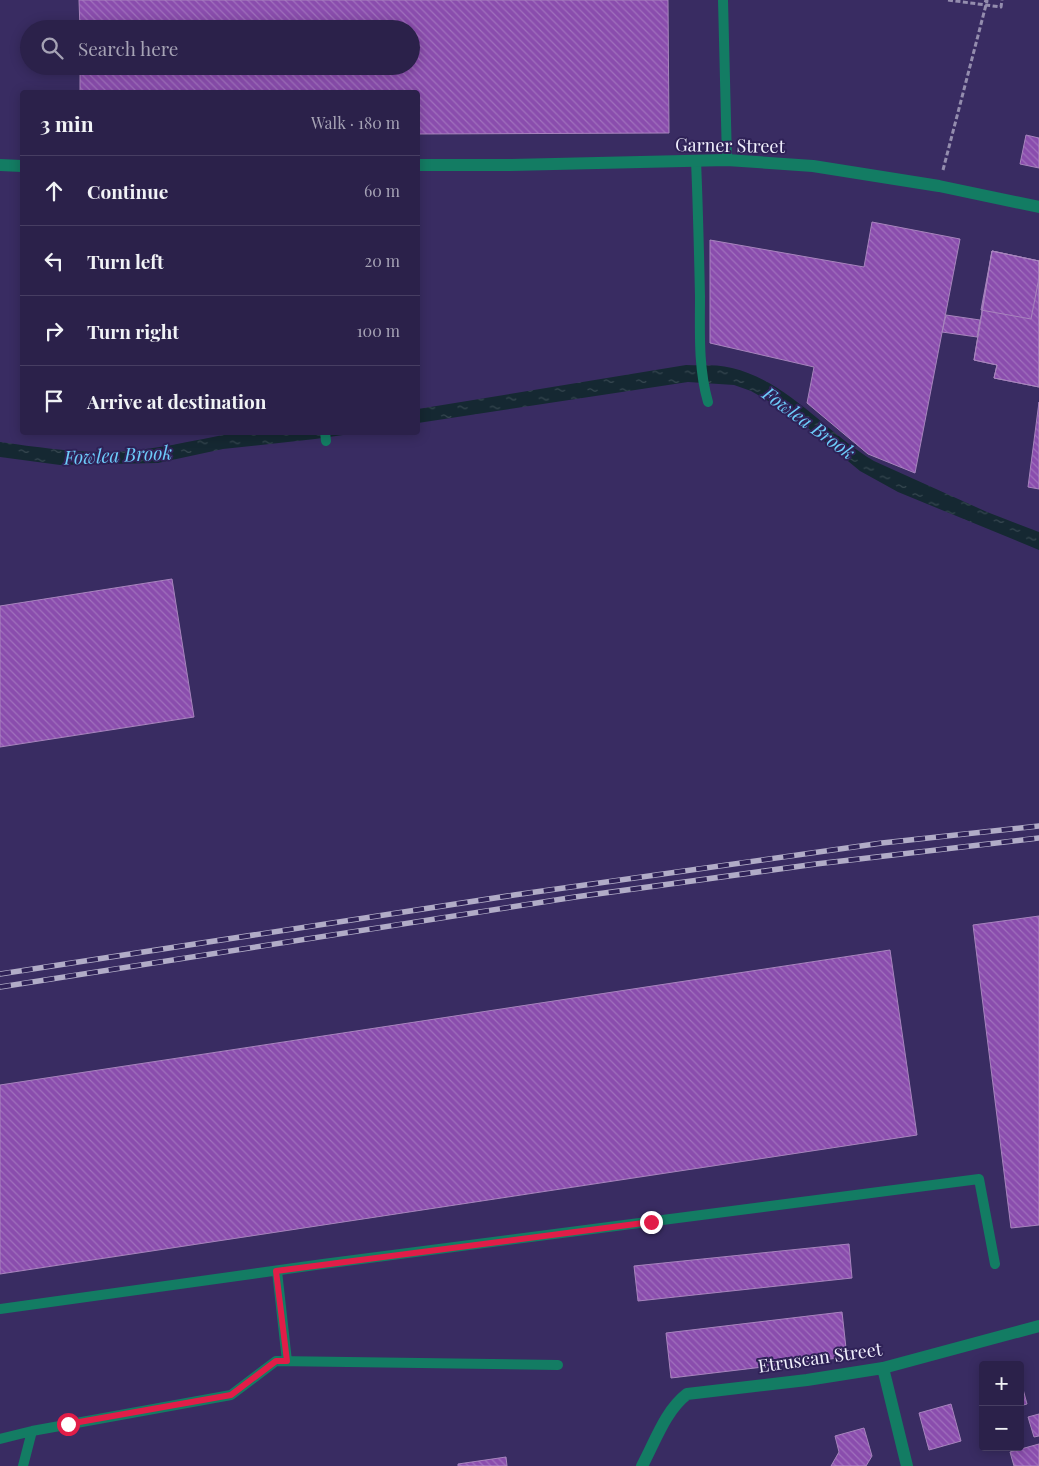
<!DOCTYPE html>
<meta charset="utf-8">
<style>
body{margin:0;font-family:"Playfair Display",serif;background:#372e54;color:#f1f3f6}
.controls{position:absolute;right:15px;bottom:15px;display:grid;overflow:hidden;border-radius:5px;box-shadow:0 2px 12px #0003}
.controls button{width:45px;height:45px;display:grid;place-items:center;padding:0;border:0;border-bottom:1px solid #473e62;background:#2b214a;color:#f1f3f6;font:25px sans-serif}
.stop{position:absolute;width:15px;height:15px;margin:-11px;border:4px solid #e11d48;border-radius:50%;background:#fff}
.stop.end{background:#e11d48;border-color:#fff;box-shadow:0 1px 5px #0008}
.list{margin:0;padding:0;list-style:none}
h2{display:flex;justify-content:space-between;align-items:center;height:65px;margin:0;padding:0 20px;font-size:21px}
h2 small{font-size:16px;font-weight:400;color:#a6a3b5}
.list li{display:grid;grid-template-columns:32px 1fr auto;gap:15px;align-items:center;box-sizing:border-box;height:70px;padding:0 20px;border-top:1px solid #473e62}
.list b{display:block;font-size:19px;white-space:nowrap}
.list em{font-size:16px;font-style:normal;color:#a6a3b5}
.icon{flex:none;width:28px;height:28px;fill:none;stroke:currentColor;stroke-width:2;stroke-linecap:round;stroke-linejoin:round}
.map{position:relative;flex:none;width:1039px;height:1466px;overflow:hidden}
.search{position:absolute;background:#2b214a;box-shadow:0 2px 12px #0003;left:20px;top:20px;width:400px;height:55px;display:flex;align-items:center;gap:12px;box-sizing:border-box;padding:0 18px;border-radius:28px;color:#a6a3b5;font-size:19px}
.panel{position:absolute;background:#2b214a;box-shadow:0 2px 12px #0003;left:20px;top:90px;width:400px;height:345px;border-radius:5px}
.map>svg:first-child{display:block}
.water{fill:url(#water-ripples)}
.building{fill:url(#building-back-hatch);stroke:#a784bd}
.lines{fill:none;stroke-linecap:round;stroke-linejoin:round}
.path{stroke:#948dae;stroke-width:3;stroke-dasharray:5 2.5;stroke-linecap:butt}
.service{stroke:#137c63;stroke-width:10}
.minor{stroke:#137c63;stroke-width:12}
.rail-casing{stroke:#b1acc7;stroke-width:5.5}
.rail{stroke:#2f2257;stroke-width:4;stroke-dasharray:11;stroke-linecap:butt}
.path-bridge{stroke:#948dae;stroke-width:3;stroke-dasharray:5 2.5;stroke-linecap:butt}
.route{stroke:#e11d48;stroke-width:6}
.labels{text-anchor:middle;stroke-width:4;stroke-linejoin:round;paint-order:stroke}
.street-label{font-size:18px;fill:#f0effc;stroke:#2f2257}
.water-label{font-size:19px;font-style:italic;fill:#6dccfa;stroke:#2f2257}
</style>
<div class="map">
<svg width="1039" height="1466" viewBox="0 0 1039 1466">
<defs>
<pattern id="water-ripples" width="26" height="14" patternUnits="userSpaceOnUse" patternTransform="scale(1.25)"><rect width="26" height="14" fill="#152832"/><path d="M2 4q2-2 4 0t4 0M15 11q2-2 4 0t4 0" fill="none" stroke="#374851"/></pattern>
<pattern id="building-back-hatch" width="6" height="6" patternUnits="userSpaceOnUse" patternTransform="scale(1.25)"><rect width="6" height="6" fill="#8a4dad"/><path d="M-1 5l2 2M0 0l6 6M5-1l2 2" fill="none" stroke="#a070bd"/></pattern>
</defs>
<rect width="100%" height="100%" fill="#392c62"/>
<path class="water" d="M 686,365 C 701,366 717,364 732,368 C 789,382 825,432 874,461 L 987,512 L 1039,532 L 1039,550 L 898,492 L 860,471 L 802,423 L 777,406 L 751,391 L 734,385 L 688,382 L 418,423 L 418,409 Z
M 235,433 L 357,433 L 315,439 L 223,449 L 158,463 L 60,465 L 0,457 L 0,442 C 35,447 71,452 106,452 C 149,452 193,440 235,433 Z"/>
<path class="building" d="M 79,0 L 668,0 L 669,133 L 418,134 L 418,92 L 80,92 L 80,66 L 411,66 L 411,29 L 80,29 Z
M 1026,135 L 1039,138 L 1039,168 L 1020,164 Z
M 872,222 L 960,239 L 915,473 L 868,454 L 807,403 L 814,367 L 710,343 L 710,240 L 864,267 Z
M 992,251 L 1039,261 L 1039,387 L 994,378 L 997,365 L 974,360 Z
M 992,251 L 1039,261 L 1039,387 L 994,378 L 997,365 L 974,360 Z
M 992,251 L 1039,261 L 1039,278 L 1031,319 L 981,310 Z
M 946,315 L 980,320 L 977,337 L 942,332 Z
M 1039,402 L 1039,489 L 1028,487 Z
M 172,579 L 194,717 L 0,747 L 0,606 Z
M 1039,916 L 1039,1225 L 1011,1228 L 973,925 Z
M 890,950 L 917,1135 L 0,1274 L 0,1085 Z
M 849,1244 L 852,1278 L 638,1301 L 634,1266 Z
M 842,1312 L 847,1357 L 671,1378 L 666,1333 Z
M 1020,1378 L 1027,1404 L 1020,1406 Z
M 951,1404 L 961,1441 L 929,1450 L 919,1413 Z
M 1039,1414 L 1039,1436 L 1034,1437 L 1028,1417 Z
M 864,1428 L 872,1456 L 866,1466 L 831,1466 L 839,1452 L 835,1436 Z
M 1039,1444 L 1039,1466 L 1014,1466 L 1010,1452 Z
M 506,1457 L 507,1466 L 458,1466 L 458,1464 Z"/>
<g class="lines">
<path class="path" d="M 943,170 L 987,1 L 982,0"/>
<path class="service" d="M 723,0 L 727,160
M 696,161 C 698,206 699,251 700,296 C 700,331 698,367 708,402
M 325,432 L 326,441
M 277,1271 L 287,1361
M 0,1309 L 323,1264 L 979,1179 L 995,1264
M 0,1439 L 32,1431 L 231,1395 L 276,1361 L 558,1365
M 23,1466 L 32,1431"/>
<path class="minor" d="M 0,165 L 22,166
M 418,165 L 511,165 L 727,160 L 813,166 L 939,186 L 1039,207
M 883,1368 L 907,1466
M 642,1466 C 655,1442 665,1411 687,1394 L 807,1380 L 883,1368 L 1039,1326"/>
<defs>
<path id="rail" d="M 0,974 L 514,895 L 882,843 L 1039,826
M 0,987 L 575,897 L 816,864 L 1039,838"/>
</defs>
<use href="#rail" class="rail-casing"/>
<use href="#rail" class="rail"/>
<path class="path-bridge" d="M 948,0 L 1001,7 L 1002,0"/>
</g>
<g class="lines">
<path class="route" d="M 68,1424 L 231,1395 L 276,1361 L 287,1361 L 276,1271 L 651,1222"/>
</g>
<g class="labels">
<g class="street-label">
<text transform="translate(730 146) rotate(1)" y="6">Garner Street</text>
<text transform="translate(820 1358) rotate(-8)" y="6">Etruscan Street</text>
</g>
<g class="water-label">
<text transform="translate(809 423) rotate(36)" y="7">Fowlea Brook</text>
<text transform="translate(118 455) rotate(-3)" y="7">Fowlea Brook</text>
</g>
</g>
</svg>
<div class="controls">
<button>+</button>
<button>−</button>
</div>
<div class="stop" style="left:68px;top:1424px"></div>
<div class="stop end" style="left:651px;top:1222px"></div>
<div class="search"><svg class="icon" aria-label="search" viewBox="0 0 24 24"><circle cx="10" cy="10" r="6"/><path d="M15 15l6 6"/></svg>Search here</div>
<section class="panel">
<h2>3 min<small>Walk · 180 m</small></h2>
<ul class="list">
<li><svg class="icon" aria-label="ahead" viewBox="0 0 24 24"><path d="M12 20V5M6 11l6-6 6 6"/></svg><div><b>Continue</b></div><em>60 m</em></li>
<li><svg class="icon" aria-label="left" viewBox="0 0 24 24"><path d="M17 20v-9H6M10 6l-5 5 5 5"/></svg><div><b>Turn left</b></div><em>20 m</em></li>
<li><svg class="icon" aria-label="right" viewBox="0 0 24 24"><path d="M7 20v-9h11M14 6l5 5-5 5"/></svg><div><b>Turn right</b></div><em>100 m</em></li>
<li><svg class="icon" aria-label="arrive" viewBox="0 0 24 24"><path d="M6 21V4h12l-3 4 3 4H6"/></svg><div><b>Arrive at destination</b></div></li>
</ul>
</section>
</div>
